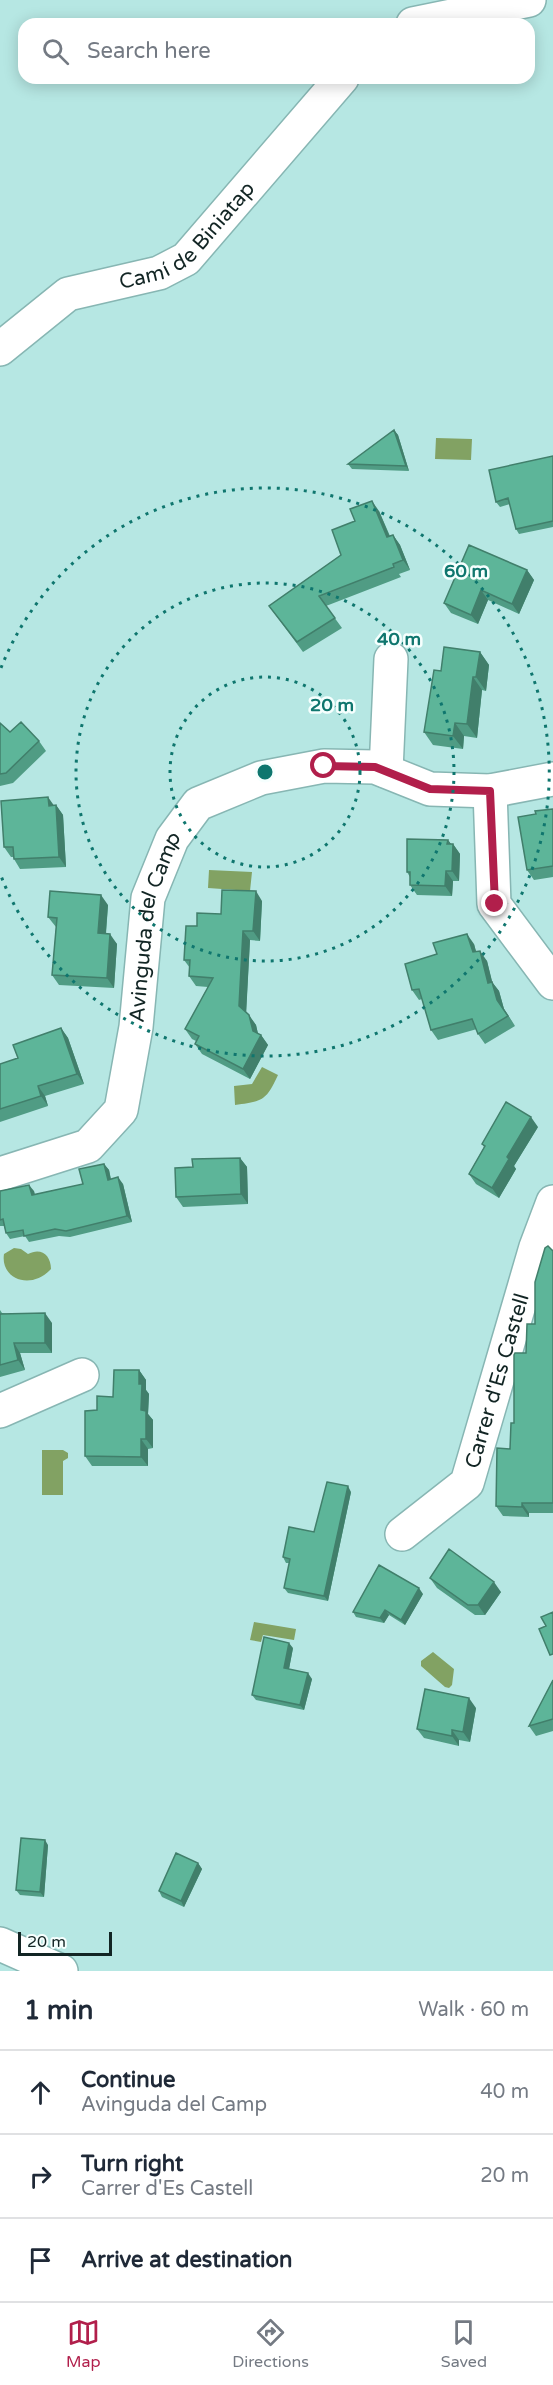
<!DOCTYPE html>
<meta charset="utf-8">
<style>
body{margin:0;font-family:"Varela Round",sans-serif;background:#f6f6f7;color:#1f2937}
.scale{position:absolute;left:18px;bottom:15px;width:94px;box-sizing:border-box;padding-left:6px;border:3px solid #122524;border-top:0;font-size:16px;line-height:21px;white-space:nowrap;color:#122524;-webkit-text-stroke:4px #f6fffe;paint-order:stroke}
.stop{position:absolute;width:18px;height:18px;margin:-14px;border:4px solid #b11f4b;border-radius:50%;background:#fff}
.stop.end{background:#b11f4b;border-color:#fff;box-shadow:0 2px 6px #0008}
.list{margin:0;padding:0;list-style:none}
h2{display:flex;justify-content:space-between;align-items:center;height:78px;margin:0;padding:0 24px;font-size:26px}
h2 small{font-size:20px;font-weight:400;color:#747a83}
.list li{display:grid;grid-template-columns:39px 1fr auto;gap:18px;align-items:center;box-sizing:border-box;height:84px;padding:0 24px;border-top:2px solid #e0e1e3}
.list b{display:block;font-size:22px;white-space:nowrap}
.list p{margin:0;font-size:20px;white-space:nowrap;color:#747a83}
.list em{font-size:20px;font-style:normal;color:#747a83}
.icon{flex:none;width:33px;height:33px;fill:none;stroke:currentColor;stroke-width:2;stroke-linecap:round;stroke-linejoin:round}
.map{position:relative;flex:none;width:553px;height:1971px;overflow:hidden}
.search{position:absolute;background:#fff;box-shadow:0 3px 15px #0003;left:18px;right:18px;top:18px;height:66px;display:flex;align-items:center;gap:15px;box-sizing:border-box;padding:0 21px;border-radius:18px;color:#747a83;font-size:22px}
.sheet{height:330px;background:#fff}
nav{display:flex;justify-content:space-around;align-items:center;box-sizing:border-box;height:84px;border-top:2px solid #e0e1e3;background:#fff;font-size:16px;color:#747a83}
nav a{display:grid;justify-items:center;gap:3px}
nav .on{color:#b11f4b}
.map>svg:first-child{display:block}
.water{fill:#82a263}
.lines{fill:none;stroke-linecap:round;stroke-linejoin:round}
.street-casing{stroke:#87b6b3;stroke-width:36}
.secondary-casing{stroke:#87b6b3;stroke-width:36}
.street{stroke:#fff;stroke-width:33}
.secondary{stroke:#fff;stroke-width:33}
.wall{fill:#509c84}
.shaded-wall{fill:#417f6b}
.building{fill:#5db599;stroke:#417f6b;stroke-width:1.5}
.route{stroke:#b11f4b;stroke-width:8}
.ring{fill:none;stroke:#0f766e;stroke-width:3;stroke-dasharray:3 6}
.labels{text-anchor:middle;stroke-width:5;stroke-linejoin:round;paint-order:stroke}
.street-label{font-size:21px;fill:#122524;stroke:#f6fffe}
.centre{fill:#0f766e;stroke:#f6fffe;stroke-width:3}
.ring-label{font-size:18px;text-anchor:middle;font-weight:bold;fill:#0f766e;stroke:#f6fffe;stroke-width:5;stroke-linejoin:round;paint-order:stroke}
</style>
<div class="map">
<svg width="553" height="1971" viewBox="0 0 553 1971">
<rect width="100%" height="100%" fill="#b6e7e3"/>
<path class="water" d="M 436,438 L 472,439 L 471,460 L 435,459 Z
M 209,870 L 252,872 L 250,891 L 208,888 Z
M 262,1067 L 278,1075 C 266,1101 263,1101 235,1105 L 234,1086 L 252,1084 Z
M 14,1248 L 21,1249 L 28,1254 C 41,1247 51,1255 51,1269 C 31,1291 0,1279 4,1254 Z
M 42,1450 L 63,1450 L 68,1453 L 68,1458 L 63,1461 L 63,1495 L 42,1495 Z
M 254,1622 L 296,1629 L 294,1640 L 263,1635 L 261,1642 L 250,1640 Z
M 433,1652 L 454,1669 L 452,1685 L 449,1688 L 445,1687 L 421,1666 L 421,1661 Z"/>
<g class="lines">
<defs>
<g id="street">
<path d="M 413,24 L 529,0"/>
<path id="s1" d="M 0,349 L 68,294 L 159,273 L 186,259 L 342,78"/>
<path d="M 386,771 L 391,659"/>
<path d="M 490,791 L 494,904 L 553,983"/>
<path id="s2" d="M 0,1174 L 88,1146 L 121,1110 L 136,1027 L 148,898 L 172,839 L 198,804 L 261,778 L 324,766 L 375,767 L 430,789 L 490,791 L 553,779"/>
<path d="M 0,1411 L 82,1375"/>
<path id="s3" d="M 402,1534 L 467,1483 L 536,1247 L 553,1202"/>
</g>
<path id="secondary" d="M 0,1944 L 61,1971"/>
</defs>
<use href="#street" class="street-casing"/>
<use href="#secondary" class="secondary-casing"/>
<use href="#street" class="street"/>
<use href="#secondary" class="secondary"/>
</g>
<path class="wall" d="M 394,430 L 398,435 L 409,471 L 352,469 L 348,464 Z
M 553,456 L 553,527 L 519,534 L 516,529 L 510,504 L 500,507 L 496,502 Z
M 379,511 L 390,536 L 393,535 L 400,545 L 410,570 L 399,574 L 401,577 L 326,606 L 342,628 L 303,652 L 269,606 L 341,555 Z
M 527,570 L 534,580 L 519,614 L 488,600 L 478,624 L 451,613 L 444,603 Z
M 480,652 L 489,665 L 486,691 L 482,690 L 477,738 L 464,736 L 463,749 L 433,745 L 424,732 L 441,671 Z
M 0,723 L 10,732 L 39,741 L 46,751 L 13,783 L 0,786 Z
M 54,805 L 56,805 L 63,815 L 66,867 L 20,869 L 14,859 L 13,857 L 11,857 L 4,847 Z
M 553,809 L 553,877 L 534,880 L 527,870 L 536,814 Z
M 448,840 L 451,844 L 453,844 L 460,854 L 459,881 L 453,881 L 452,896 L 417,895 L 410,885 L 410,877 L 407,872 Z
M 262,901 L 260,941 L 250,940 L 246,1012 L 256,1025 L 258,1034 L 261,1035 L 268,1045 L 250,1079 L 202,1054 L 195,1044 L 196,1041 L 192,1039 L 185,1029 L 208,987 L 196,986 L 189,976 L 190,968 L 184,960 L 197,926 L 221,914 Z
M 108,905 L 106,934 L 117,944 L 114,988 L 59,985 L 52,975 L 56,927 L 48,917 Z
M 474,944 L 476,952 L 487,961 L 492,982 L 499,991 L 504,1009 L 515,1026 L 485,1044 L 478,1034 L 477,1029 L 438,1040 L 431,1030 L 422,999 L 419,1000 L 412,990 Z
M 61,1028 L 68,1038 L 84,1084 L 45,1096 L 48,1106 L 0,1122 L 0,1064 L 18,1058 Z
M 538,1127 L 514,1166 L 516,1169 L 499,1198 L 476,1184 L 469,1174 L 484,1147 L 482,1144 Z
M 240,1158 L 247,1167 L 248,1204 L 183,1207 L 176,1197 Z
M 104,1164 L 109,1170 L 111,1179 L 123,1184 L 132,1222 L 70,1237 L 59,1236 L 29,1242 L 25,1236 L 10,1239 L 6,1233 L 4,1226 L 0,1226 L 0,1191 L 34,1191 L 35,1195 L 83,1184 Z
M 553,1251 L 553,1513 L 529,1513 L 529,1517 L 503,1516 L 496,1506 L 510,1449 L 514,1423 L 526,1353 L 535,1324 Z
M 0,1310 L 2,1313 L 52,1323 L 52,1353 L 20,1353 L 25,1370 L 0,1377 Z
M 139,1370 L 146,1380 L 146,1390 L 149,1394 L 148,1414 L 153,1420 L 153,1448 L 148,1449 L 148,1466 L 92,1466 L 85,1456 L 97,1410 L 113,1397 Z
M 351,1492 L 328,1601 L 288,1593 L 284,1588 L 290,1563 L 286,1563 L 283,1557 L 314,1532 Z
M 430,1578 L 501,1592 L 485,1615 L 475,1615 L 437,1588 Z
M 423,1594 L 405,1625 L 389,1615 L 384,1623 L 356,1617 L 353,1612 Z
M 293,1648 L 289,1669 L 312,1679 L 304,1710 L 256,1700 L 252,1695 Z
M 553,1680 L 553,1731 L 536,1736 L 529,1726 Z
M 476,1708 L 470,1742 L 459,1740 L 459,1746 L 424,1738 L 417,1729 Z
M 48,1845 L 44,1897 L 20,1895 L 16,1890 Z
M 198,1863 L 202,1869 L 184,1907 L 162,1897 L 159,1891 Z"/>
<path class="shaded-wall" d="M 394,430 L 398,435 L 409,471 L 406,466 Z
M 372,501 L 379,511 L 394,547 L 387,537 Z
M 393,535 L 400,545 L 410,570 L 403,560 Z
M 527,570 L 534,580 L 519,614 L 512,604 Z
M 481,590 L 488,600 L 478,624 L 471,615 Z
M 480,652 L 489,665 L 486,691 L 476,677 Z
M 473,677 L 482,690 L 477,738 L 467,724 Z
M 455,723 L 464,736 L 463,749 L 453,736 Z
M 48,797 L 55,807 L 49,806 Z
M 56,805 L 63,815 L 66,867 L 59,857 Z
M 448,840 L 453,847 L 453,844 L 460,854 L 459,881 L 452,871 Z
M 446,871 L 453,881 L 452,896 L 445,886 Z
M 256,891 L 262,901 L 260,941 L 253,931 Z
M 101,895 L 108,905 L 105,943 L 98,933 Z
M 243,931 L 250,940 L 246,1016 L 239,1006 Z
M 110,934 L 117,944 L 114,988 L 107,978 Z
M 467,934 L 474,944 L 479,962 L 473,952 Z
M 480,951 L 487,961 L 495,993 L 488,983 Z
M 492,982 L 499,991 L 504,1009 L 515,1026 L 497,1000 Z
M 249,1015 L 256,1025 L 259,1038 L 261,1035 L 268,1045 L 250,1079 L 243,1069 L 253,1031 Z
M 61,1028 L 68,1038 L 84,1084 L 77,1074 Z
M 38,1086 L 45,1096 L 48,1106 L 41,1096 Z
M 531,1117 L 538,1127 L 514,1166 L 516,1169 L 499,1198 L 492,1188 L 507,1157 Z
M 240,1158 L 247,1167 L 248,1204 L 241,1194 Z
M 104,1164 L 109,1170 L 112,1186 L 108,1180 Z
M 118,1177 L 123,1184 L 132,1222 L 127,1216 Z
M 29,1185 L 34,1191 L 36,1202 L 32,1195 Z
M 45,1313 L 52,1323 L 52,1353 L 45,1343 Z
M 14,1343 L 20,1353 L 25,1370 L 18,1360 Z
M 139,1370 L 146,1380 L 146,1390 L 149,1394 L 148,1414 L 153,1420 L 153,1448 L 146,1439 L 141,1410 L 139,1384 Z
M 141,1439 L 148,1449 L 148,1466 L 141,1457 Z
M 348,1486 L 351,1492 L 328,1601 L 324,1596 Z
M 522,1503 L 529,1513 L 529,1517 L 522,1507 Z
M 494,1582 L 501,1592 L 485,1615 L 478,1605 Z
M 419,1588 L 423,1594 L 405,1625 L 401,1620 Z
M 385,1610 L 389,1615 L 384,1623 L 380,1618 Z
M 289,1643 L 293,1648 L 288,1674 L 284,1668 Z
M 308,1673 L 312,1679 L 304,1710 L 300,1705 Z
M 469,1698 L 476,1708 L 470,1742 L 463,1732 Z
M 452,1730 L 459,1740 L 459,1746 L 452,1736 Z
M 45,1840 L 48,1845 L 44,1897 L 40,1892 Z
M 198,1863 L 202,1869 L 184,1907 L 181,1901 Z"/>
<path class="building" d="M 394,430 L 406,466 L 348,464 Z
M 553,456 L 553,521 L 516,529 L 508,498 L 496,502 L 489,470 Z
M 372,501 L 387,537 L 393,535 L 403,560 L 393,564 L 394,567 L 319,596 L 335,618 L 297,642 L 269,606 L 341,555 L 332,530 L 355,521 L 350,509 Z
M 469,545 L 527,570 L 512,604 L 481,590 L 471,615 L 444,603 Z
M 444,647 L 480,652 L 476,677 L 473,677 L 467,724 L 455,723 L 453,736 L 424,732 L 434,670 L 441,671 Z
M 21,722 L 39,741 L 6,773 L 0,774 L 0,723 L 10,732 Z
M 48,797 L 49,806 L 56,805 L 59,857 L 14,859 L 13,847 L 4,847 L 1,801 Z
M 553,809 L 553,866 L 527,870 L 518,817 L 536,814 L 535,811 Z
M 407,839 L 448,840 L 447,844 L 453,844 L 452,871 L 446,871 L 445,886 L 410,885 L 410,872 L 407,872 Z
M 222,890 L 256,891 L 253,931 L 243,931 L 239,1006 L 249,1015 L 253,1031 L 261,1035 L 243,1069 L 195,1044 L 199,1036 L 185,1029 L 213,978 L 189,976 L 190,960 L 184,960 L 186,926 L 197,926 L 197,913 L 221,914 Z
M 50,891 L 101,895 L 98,933 L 110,934 L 107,978 L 52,975 L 57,918 L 48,917 Z
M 467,934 L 473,952 L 480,951 L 488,983 L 492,982 L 497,1000 L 508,1016 L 478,1034 L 472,1019 L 431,1030 L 419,989 L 412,990 L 405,964 L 437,954 L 433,943 Z
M 61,1028 L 77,1074 L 38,1086 L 41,1096 L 0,1109 L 0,1064 L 18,1058 L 13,1045 Z
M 506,1102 L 531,1117 L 507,1157 L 509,1159 L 492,1188 L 469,1174 L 485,1146 L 482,1144 Z
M 240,1158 L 241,1194 L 176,1197 L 175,1168 L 193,1167 L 192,1159 Z
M 104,1164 L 108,1180 L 118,1177 L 127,1216 L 66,1231 L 55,1229 L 24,1236 L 23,1230 L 6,1233 L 3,1219 L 0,1220 L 0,1191 L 29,1185 L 32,1195 L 83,1184 L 79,1169 Z
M 548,1246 L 553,1251 L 553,1503 L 522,1503 L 522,1507 L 496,1506 L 497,1448 L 510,1449 L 511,1423 L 514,1423 L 514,1355 L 515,1353 L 526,1353 L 527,1324 L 535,1324 L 535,1282 L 545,1248 Z
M 45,1313 L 45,1343 L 14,1343 L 18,1360 L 0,1365 L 0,1314 Z
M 114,1370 L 139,1370 L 139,1384 L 142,1384 L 141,1410 L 146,1411 L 146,1439 L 141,1439 L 141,1457 L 85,1456 L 85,1411 L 97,1410 L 97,1396 L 113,1397 Z
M 327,1482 L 348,1486 L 324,1596 L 284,1588 L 290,1559 L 283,1557 L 289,1527 L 314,1532 Z
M 449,1549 L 494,1582 L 478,1605 L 468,1605 L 430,1578 Z
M 379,1565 L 419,1588 L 401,1620 L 385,1610 L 380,1618 L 353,1612 Z
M 553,1612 L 553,1654 L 550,1655 L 539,1629 L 546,1626 L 541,1617 Z
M 264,1637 L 289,1643 L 284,1668 L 308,1673 L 300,1705 L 252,1695 Z
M 553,1680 L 553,1719 L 529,1726 Z
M 425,1689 L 469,1698 L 463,1732 L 452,1730 L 452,1736 L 417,1729 Z
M 21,1838 L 45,1840 L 40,1892 L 16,1890 Z
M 176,1853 L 198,1863 L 181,1901 L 159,1891 Z"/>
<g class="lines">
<path class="route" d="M 324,766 L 375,767 L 430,789 L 490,791 L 495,904"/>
</g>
<g class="ring">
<circle cx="265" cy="772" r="95"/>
<circle cx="265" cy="772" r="189"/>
<path d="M1 668A284 284 0 1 1 1 876"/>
</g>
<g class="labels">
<g class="street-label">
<text dy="7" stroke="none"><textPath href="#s1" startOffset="225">Camí de Biniatap</textPath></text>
<text dy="7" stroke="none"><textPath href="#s2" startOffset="328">Avinguda del Camp</textPath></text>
<text dy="7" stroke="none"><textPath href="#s3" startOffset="189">Carrer d'Es Castell</textPath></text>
</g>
</g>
<circle cx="265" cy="772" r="9" class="centre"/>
<g class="ring-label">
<text x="466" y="577">60 m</text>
<text x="399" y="645">40 m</text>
<text x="332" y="711">20 m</text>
</g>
</svg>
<div class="scale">20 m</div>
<div class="stop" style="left:324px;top:766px"></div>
<div class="stop end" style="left:495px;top:904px"></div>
<div class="search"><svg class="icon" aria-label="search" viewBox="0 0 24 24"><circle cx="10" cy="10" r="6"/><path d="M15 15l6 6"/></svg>Search here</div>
</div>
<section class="sheet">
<h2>1 min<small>Walk · 60 m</small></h2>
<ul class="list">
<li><svg class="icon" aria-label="ahead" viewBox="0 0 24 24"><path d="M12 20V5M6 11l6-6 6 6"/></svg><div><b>Continue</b><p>Avinguda del Camp</p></div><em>40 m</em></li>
<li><svg class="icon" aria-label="right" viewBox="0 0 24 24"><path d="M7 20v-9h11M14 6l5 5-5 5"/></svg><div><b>Turn right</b><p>Carrer d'Es Castell</p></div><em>20 m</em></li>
<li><svg class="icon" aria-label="arrive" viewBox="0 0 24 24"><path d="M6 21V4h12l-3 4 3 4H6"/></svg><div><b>Arrive at destination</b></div></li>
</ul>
</section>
<nav>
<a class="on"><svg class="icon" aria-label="map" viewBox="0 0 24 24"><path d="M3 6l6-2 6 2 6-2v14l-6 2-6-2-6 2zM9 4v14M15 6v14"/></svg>Map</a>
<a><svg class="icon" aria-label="directions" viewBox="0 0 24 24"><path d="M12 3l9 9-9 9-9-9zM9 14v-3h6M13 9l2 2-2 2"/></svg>Directions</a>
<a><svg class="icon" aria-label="saved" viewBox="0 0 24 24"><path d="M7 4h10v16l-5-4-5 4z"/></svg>Saved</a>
</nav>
